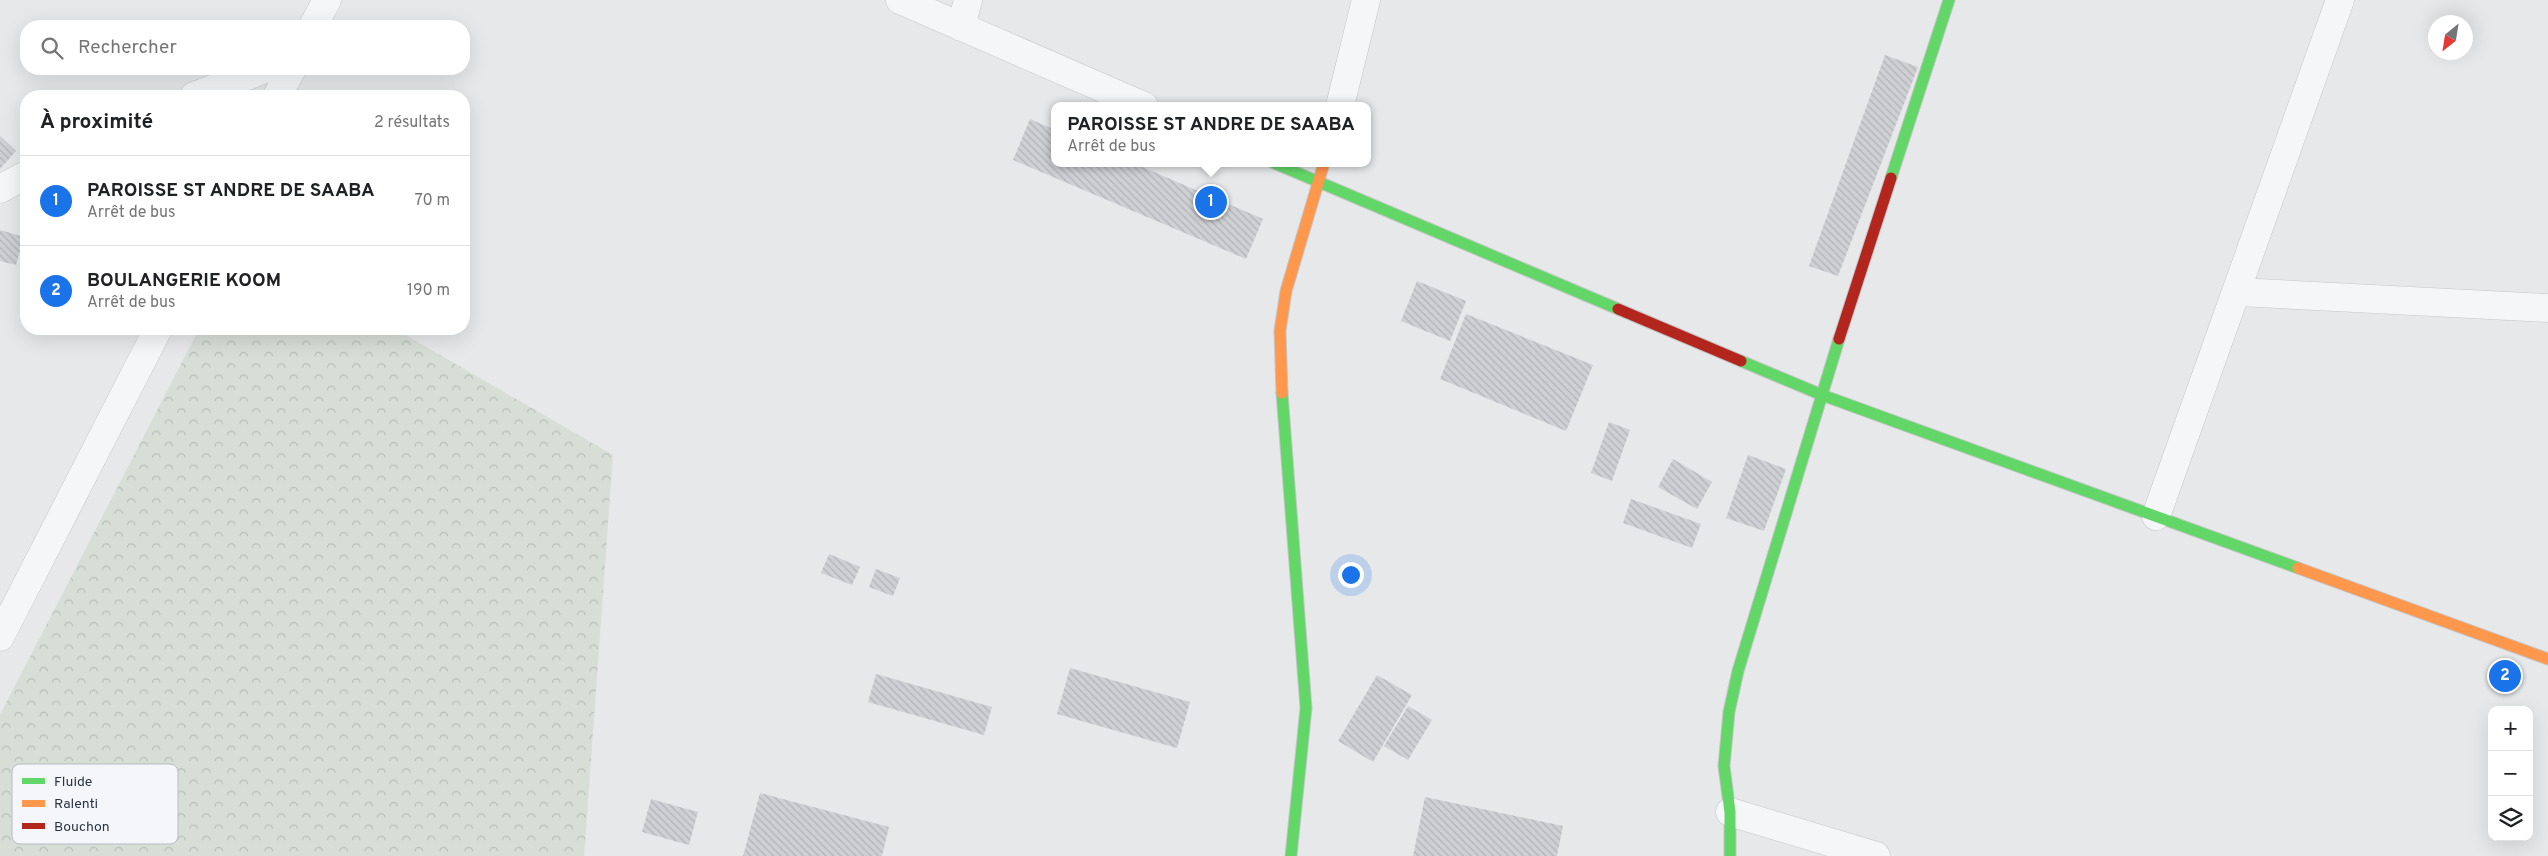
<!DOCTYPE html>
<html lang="fr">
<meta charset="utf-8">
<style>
body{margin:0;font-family:Overpass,sans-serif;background:#f6f6f6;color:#202124}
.controls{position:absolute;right:15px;bottom:15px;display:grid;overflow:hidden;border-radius:10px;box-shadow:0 5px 20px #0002}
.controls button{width:45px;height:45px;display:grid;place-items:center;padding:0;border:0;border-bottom:1px solid #e0e0e0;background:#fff;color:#202124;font:25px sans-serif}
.compass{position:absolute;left:2428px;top:15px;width:45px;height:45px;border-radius:50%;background:#fff;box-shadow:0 5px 20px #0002;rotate:210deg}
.you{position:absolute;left:1350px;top:574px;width:18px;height:18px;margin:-12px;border:4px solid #fff;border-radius:50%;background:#1a73e8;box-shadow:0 0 0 8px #1a73e833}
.badge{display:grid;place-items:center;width:32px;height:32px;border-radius:50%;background:#1a73e8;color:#fff;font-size:16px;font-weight:700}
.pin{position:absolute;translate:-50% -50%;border:2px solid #fff;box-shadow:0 1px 5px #0006}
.popup{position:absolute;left:1051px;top:102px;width:320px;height:65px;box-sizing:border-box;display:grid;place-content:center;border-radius:10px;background:#fff;filter:drop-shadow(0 1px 4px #0005);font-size:16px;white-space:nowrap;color:#757577}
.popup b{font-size:19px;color:#202124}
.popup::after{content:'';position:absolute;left:50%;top:100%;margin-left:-10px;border:10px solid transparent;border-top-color:#fff}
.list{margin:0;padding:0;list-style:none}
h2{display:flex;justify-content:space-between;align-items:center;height:65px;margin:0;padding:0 20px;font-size:21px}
h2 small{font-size:16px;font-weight:400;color:#757577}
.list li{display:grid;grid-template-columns:32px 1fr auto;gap:15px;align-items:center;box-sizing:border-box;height:90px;padding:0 20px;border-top:1px solid #e0e0e0}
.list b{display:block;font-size:19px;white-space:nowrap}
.list p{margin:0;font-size:16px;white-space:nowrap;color:#757577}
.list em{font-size:16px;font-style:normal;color:#757577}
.icon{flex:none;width:28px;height:28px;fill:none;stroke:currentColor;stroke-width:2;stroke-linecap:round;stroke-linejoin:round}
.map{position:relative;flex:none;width:2548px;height:856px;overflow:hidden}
.search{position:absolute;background:#fff;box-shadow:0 5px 20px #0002;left:20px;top:20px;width:450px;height:55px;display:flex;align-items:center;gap:12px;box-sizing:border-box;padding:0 18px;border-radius:20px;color:#757577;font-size:19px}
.panel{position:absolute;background:#fff;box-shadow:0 5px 20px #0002;left:20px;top:90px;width:450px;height:245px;border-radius:20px}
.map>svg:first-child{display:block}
.forest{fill:url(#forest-crowns)}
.building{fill:url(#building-back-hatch)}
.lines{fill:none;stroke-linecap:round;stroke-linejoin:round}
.street-casing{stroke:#c4c6c8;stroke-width:29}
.fast-casing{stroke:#c4c6c8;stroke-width:13}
.slow-casing{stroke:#c4c6c8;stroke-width:13}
.jam-casing{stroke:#c4c6c8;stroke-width:13}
.street{stroke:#f5f6f7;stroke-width:28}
.fast{stroke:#63d668;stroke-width:11}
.slow{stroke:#ff974d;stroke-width:11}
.jam{stroke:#b3261e;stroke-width:11}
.key{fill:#f4f6f9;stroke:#b8bcc3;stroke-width:1}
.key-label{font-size:14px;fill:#2b3445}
</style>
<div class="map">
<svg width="2548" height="856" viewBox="0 0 2548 856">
<defs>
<pattern id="forest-crowns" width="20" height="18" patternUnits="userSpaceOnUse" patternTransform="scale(1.25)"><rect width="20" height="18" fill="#d6ded6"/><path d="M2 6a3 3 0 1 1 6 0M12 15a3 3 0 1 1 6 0" fill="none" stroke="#b8bfb9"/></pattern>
<pattern id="building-back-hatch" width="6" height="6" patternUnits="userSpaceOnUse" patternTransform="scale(1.25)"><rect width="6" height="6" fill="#ced0d3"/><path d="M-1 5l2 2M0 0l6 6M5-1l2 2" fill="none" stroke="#b1b3b6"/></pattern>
</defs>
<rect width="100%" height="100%" fill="#e6e8ea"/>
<path class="forest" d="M 199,329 L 395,329 L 613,455 L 584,856 L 0,856 L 0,715 Z"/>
<path class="building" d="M 1885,55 L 1918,67 L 1838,276 L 1809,266 Z
M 1030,119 L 1055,130 L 1055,163 L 1133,163 L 1263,219 L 1246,259 L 1013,160 Z
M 0,136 L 16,151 L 0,169 Z
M 0,230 L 24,237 L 16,265 L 0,261 Z
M 1417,281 L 1466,301 L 1450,341 L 1401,321 Z
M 1466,314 L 1593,365 L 1566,431 L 1440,379 Z
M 1609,422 L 1630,430 L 1612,481 L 1591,473 Z
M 1748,455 L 1786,469 L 1764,531 L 1726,518 Z
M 1673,459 L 1712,482 L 1697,509 L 1658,487 Z
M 1631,499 L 1701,524 L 1692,548 L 1623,523 Z
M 829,554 L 860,567 L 852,585 L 821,573 Z
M 876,569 L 900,578 L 893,596 L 869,587 Z
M 1070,668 L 1190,702 L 1177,748 L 1057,714 Z
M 876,674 L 992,707 L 984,735 L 868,702 Z
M 1377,675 L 1412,695 L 1373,762 L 1338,741 Z
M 1408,706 L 1432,720 L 1408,760 L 1384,746 Z
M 760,793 L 889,827 L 882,856 L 743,856 Z
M 1425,797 L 1563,826 L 1557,856 L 1413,856 Z
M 651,799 L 698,812 L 689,845 L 642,832 Z"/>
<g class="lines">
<defs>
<path id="street" d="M 900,0 L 1144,106
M 313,26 L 327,0
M 961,27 L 968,0
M 194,96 L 265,69
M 277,96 L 292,69
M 1340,106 L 1366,0
M 0,189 L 26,175
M 2238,292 L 2548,308
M 2156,516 L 2340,0
M 0,637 L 158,329
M 1730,812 L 1876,856"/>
<path id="fast" d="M 1274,163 L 1618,309
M 1891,178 L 1949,0
M 1741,361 L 1822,395 L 2298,568
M 1282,393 L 1306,708 L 1291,856
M 1730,856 L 1730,812 L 1724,766 L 1729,712 L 1738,671 L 1839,339"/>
<path id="slow" d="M 1282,393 L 1280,331 L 1286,291 L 1324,163
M 2298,568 L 2548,659"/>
<path id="jam" d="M 1618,309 L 1741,361
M 1839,339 L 1891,178"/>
</defs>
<use href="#street" class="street-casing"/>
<use href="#fast" class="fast-casing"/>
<use href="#slow" class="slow-casing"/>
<use href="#jam" class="jam-casing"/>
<use href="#street" class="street"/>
<use href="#fast" class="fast"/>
<use href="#slow" class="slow"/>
<use href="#jam" class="jam"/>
</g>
<rect x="12" y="764" width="166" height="80" rx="8" class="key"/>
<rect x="22" y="778" width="23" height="6" fill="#63d668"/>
<rect x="22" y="800" width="23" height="7" fill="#ff974d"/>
<rect x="22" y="823" width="23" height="6" fill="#b3261e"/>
<g class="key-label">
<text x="54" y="786">Fluide</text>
<text x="54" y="808">Ralenti</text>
<text x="54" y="831">Bouchon</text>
</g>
</svg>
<div class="controls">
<button>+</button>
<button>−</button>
<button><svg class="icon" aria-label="layers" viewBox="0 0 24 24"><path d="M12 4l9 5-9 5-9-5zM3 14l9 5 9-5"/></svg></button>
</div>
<svg class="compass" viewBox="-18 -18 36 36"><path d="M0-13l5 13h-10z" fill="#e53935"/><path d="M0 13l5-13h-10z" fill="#757577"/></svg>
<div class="you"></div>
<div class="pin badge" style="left:1211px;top:202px">1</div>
<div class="popup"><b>PAROISSE ST ANDRE DE SAABA</b>Arrêt de bus</div>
<div class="pin badge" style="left:2505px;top:676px">2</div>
<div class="search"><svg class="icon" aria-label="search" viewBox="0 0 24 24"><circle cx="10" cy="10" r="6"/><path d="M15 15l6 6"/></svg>Rechercher</div>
<section class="panel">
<h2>À proximité<small>2 résultats</small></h2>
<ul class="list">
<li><span class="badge">1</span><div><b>PAROISSE ST ANDRE DE SAABA</b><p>Arrêt de bus</p></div><em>70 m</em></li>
<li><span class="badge">2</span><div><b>BOULANGERIE KOOM</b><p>Arrêt de bus</p></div><em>190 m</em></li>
</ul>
</section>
</div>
